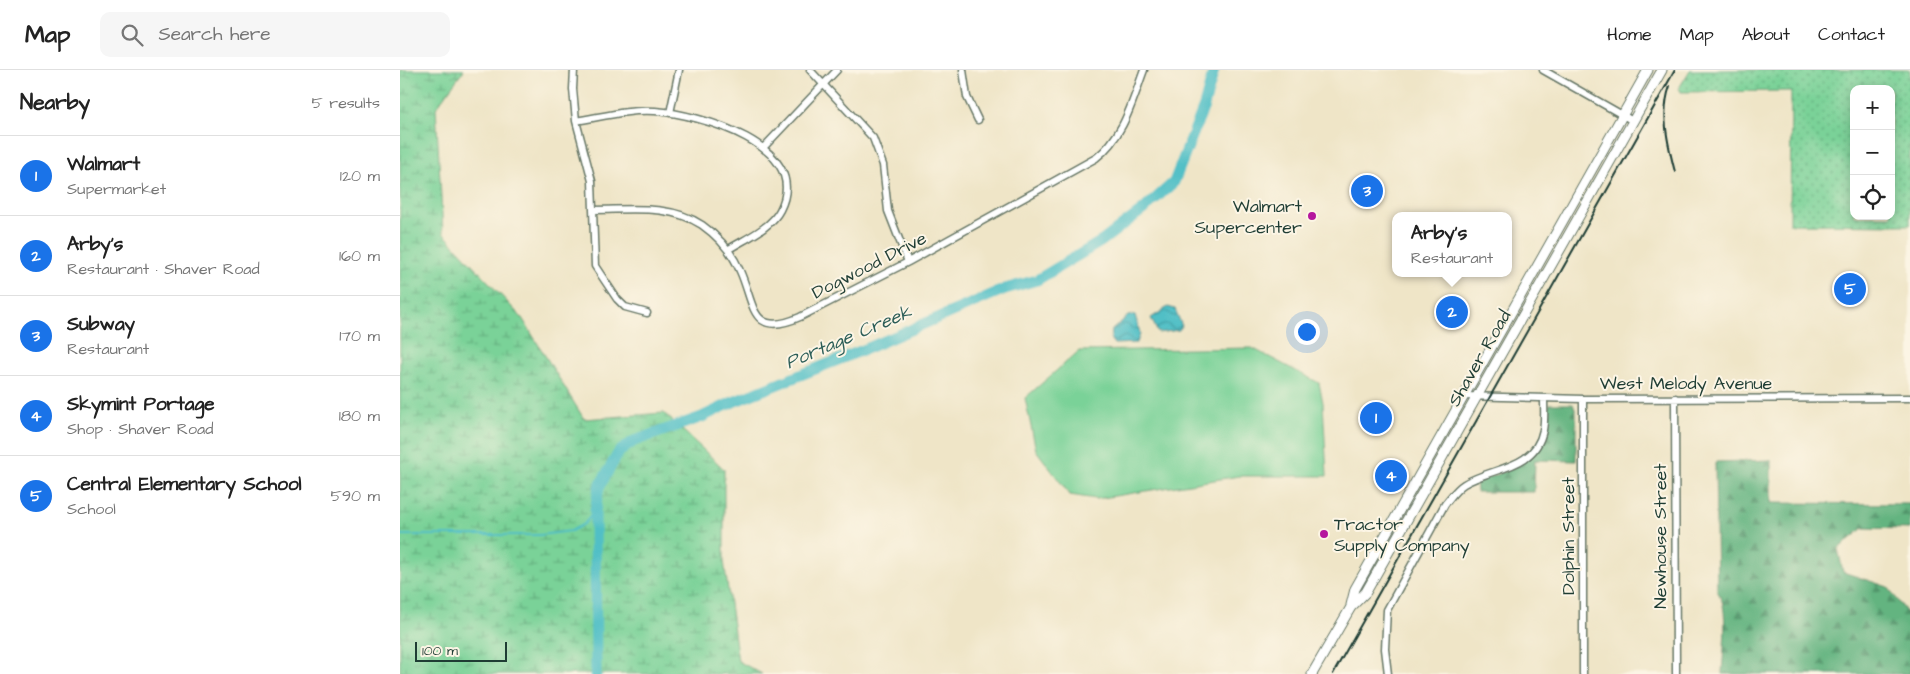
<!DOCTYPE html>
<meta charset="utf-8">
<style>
body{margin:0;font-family:"Architects Daughter",sans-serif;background:#f6f6f6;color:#222}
.controls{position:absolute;right:15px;top:15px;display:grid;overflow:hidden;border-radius:10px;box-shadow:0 2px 12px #0003}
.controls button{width:45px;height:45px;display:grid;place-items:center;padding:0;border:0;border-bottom:1px solid #e0e0e0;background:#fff;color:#222;font:25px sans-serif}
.scale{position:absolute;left:15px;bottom:12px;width:92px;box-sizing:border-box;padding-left:5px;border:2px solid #1f3d34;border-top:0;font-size:14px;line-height:18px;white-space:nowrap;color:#1f3d34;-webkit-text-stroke:4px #fcf5e5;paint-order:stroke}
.you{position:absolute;left:906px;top:261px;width:18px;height:18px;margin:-12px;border:4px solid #fff;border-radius:50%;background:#1a73e8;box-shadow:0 0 0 8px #1a73e833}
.badge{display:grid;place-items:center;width:32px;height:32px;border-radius:50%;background:#1a73e8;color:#fff;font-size:16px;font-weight:700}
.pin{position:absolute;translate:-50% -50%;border:2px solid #fff;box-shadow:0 1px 5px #0006}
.popup{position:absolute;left:992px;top:142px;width:120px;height:65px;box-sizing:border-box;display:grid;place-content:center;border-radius:10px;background:#fff;filter:drop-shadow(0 1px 4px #0005);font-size:16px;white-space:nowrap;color:#767676}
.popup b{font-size:19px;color:#222}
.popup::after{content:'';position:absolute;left:50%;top:100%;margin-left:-10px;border:10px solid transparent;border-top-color:#fff}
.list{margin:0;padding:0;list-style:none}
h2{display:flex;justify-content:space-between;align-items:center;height:65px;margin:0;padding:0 20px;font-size:21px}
h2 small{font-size:16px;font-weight:400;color:#767676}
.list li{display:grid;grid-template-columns:32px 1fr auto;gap:15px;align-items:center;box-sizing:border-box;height:80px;padding:0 20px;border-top:1px solid #e0e0e0}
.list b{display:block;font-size:19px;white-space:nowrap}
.list p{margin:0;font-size:16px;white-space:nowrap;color:#767676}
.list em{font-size:16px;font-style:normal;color:#767676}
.icon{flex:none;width:28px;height:28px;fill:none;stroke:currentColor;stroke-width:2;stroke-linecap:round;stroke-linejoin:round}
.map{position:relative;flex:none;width:1510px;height:604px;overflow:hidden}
header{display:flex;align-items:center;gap:30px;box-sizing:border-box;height:70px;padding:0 25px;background:#fff;border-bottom:1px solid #e0e0e0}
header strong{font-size:24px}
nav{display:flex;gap:28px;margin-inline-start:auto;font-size:18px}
.search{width:350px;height:45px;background:#f6f6f6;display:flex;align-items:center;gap:12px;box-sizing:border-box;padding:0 18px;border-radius:10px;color:#767676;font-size:19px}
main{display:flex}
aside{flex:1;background:#fff}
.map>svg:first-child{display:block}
.grass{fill:#7ad298;stroke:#4c8866}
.forest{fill:url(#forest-firs);stroke:#41785a}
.wetland{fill:url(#wetland-marsh);stroke:#4c8866}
.park{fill:url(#park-dots);stroke:#4c8866;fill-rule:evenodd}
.water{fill:url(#water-waves);stroke:#387e7d}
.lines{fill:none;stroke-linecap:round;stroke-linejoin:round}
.stream{stroke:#51bfc6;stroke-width:2}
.river{stroke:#51bfc6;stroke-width:11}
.street-casing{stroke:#687867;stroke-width:9}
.secondary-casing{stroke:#687867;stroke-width:11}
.street{stroke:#fff;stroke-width:6}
.secondary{stroke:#fff;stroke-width:9}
.rail{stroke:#1f3d34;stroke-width:2}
.poi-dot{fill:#b5179e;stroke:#fcf5e5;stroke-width:2}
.labels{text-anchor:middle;stroke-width:4;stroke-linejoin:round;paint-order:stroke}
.poi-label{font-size:18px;fill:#1f3d34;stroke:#fcf5e5;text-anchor:end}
.street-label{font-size:18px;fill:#1f3d34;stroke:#fcf5e5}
.water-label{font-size:19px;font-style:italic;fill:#2c5e58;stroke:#fcf5e5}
</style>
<header>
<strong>Map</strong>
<div class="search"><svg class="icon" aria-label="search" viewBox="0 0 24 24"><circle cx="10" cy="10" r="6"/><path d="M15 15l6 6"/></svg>Search here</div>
<nav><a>Home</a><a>Map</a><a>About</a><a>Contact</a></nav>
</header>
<main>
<aside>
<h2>Nearby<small>5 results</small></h2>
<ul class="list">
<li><span class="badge">1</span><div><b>Walmart</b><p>Supermarket</p></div><em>120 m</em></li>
<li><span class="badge">2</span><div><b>Arby's</b><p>Restaurant · Shaver Road</p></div><em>160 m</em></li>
<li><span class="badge">3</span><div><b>Subway</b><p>Restaurant</p></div><em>170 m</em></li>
<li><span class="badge">4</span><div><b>Skymint Portage</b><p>Shop · Shaver Road</p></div><em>180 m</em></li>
<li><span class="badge">5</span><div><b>Central Elementary School</b><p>School</p></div><em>590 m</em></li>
</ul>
</aside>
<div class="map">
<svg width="1510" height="604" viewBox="0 0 1510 604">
<defs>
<pattern id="forest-firs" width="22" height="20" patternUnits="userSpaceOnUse" patternTransform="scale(1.25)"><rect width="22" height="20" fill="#63b480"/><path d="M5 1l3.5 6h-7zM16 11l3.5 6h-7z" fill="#51946a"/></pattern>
<pattern id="wetland-marsh" width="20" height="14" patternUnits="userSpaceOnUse" patternTransform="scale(1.25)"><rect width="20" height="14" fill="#7ad298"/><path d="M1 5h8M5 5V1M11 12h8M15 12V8" fill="none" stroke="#63ac7d"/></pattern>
<pattern id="park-dots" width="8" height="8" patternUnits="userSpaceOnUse" patternTransform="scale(1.25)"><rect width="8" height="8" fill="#7ad298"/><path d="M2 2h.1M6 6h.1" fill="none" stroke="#63ac7d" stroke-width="1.8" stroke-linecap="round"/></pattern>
<pattern id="water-waves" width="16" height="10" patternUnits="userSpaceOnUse" patternTransform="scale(1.25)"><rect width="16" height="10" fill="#51bfc6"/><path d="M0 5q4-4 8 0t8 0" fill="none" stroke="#439ca2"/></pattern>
</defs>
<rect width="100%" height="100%" fill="#fcf5e5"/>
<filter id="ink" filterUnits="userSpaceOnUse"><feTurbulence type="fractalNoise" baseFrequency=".02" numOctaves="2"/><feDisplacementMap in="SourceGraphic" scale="10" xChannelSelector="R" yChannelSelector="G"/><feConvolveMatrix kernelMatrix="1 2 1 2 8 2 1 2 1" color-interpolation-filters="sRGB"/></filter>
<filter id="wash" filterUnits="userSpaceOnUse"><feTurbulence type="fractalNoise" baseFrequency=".0096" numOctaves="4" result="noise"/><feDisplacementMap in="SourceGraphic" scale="20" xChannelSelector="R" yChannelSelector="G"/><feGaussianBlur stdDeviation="1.12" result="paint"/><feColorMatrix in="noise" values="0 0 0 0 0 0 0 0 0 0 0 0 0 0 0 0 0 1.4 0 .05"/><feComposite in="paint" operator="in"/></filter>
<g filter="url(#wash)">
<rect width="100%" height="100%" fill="#efe5c7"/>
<path class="grass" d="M 852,278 L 919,313 L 923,333 L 927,406 L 839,406 L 696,429 L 670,425 L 636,380 L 625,328 L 679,281 Z"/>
<path class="forest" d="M 1149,334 L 1173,334 L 1176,342 L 1176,391 L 1135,390 L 1134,422 L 1077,422 L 1076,412 C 1103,402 1129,396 1142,369 C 1146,359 1147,345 1149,334 Z
M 1371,390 L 1371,433 L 1510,434 L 1510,459 L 1463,458 L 1438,479 L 1443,502 L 1488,517 L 1510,547 L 1510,604 L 1322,604 C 1323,583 1330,536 1317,521 L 1315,392 Z"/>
<path class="wetland" d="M 0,0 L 64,0 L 36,38 L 43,163 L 122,248 L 184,349 L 264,343 L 324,399 L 324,491 L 338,591 L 362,604 L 0,604 Z"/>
<path class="park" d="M 1290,0 L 1510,0 L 1510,155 L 1390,154 L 1391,21 L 1281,22 L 1279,18 ZM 1454,19 L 1491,19 L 1491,146 L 1454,146 Z"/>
<path class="water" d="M 768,237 L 775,239 L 782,256 L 779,260 L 758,263 L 751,248 Z
M 735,245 L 740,263 L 737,273 L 714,274 L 711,270 L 712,260 L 728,246 Z"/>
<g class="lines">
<path class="stream" d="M 0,465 L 140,465 L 171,461 L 184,454 L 195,441"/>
<path class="river" d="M 196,604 L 195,441 L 199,417 L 219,382 L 234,371 L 302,347 L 333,332 L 468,278 L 605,219 L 637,210 L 702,171 L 744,139 L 774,112 L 804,36 L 814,0"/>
</g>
</g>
<g filter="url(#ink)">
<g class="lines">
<defs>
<path id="street" d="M 174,0 L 173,19 L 176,51 L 192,111 L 195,196 L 217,229 L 225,237 L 247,243
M 410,0 L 473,68 L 483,95 L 488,141 L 508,192
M 563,0 L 567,27 L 578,50
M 1143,0 L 1233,51
M 270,43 L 279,0
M 176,51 C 201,47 229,39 255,41 C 298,44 413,75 380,140 C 371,158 345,169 329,179
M 364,77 L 437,0
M 194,140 C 231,140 270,134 302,155 C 319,167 332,182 340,201 C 355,234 350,269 400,247 L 508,192 L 696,88 C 724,66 732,32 744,0
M 1063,326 L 1183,329 L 1510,328
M 1275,328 L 1276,604
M 988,604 L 985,579 L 987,540 L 1045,434 C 1051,427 1056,419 1064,414 C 1092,397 1135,400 1143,360 C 1145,350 1144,339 1144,328
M 1183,604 L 1183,329"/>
<path id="secondary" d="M 951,535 L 955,519 L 1248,0
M 912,604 L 951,537 L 966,522 L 1262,0"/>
</defs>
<use href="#street" class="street-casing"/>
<use href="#secondary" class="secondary-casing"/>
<use href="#street" class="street"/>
<use href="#secondary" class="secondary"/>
<path class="rail" d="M 1270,16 C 1260,44 1268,75 1275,102
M 933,604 L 1275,0"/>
</g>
</g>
<g class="poi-dot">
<circle cx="912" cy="146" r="5"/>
<circle cx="924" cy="464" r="5"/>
</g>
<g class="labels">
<g class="poi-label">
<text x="902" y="142">Walmart<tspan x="902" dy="21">Supercenter</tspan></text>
<text x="934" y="460" text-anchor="start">Tractor<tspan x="934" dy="21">Supply Company</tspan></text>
</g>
<g class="street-label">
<text transform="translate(469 195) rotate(-27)" y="6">Dogwood Drive</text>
<text transform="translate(1079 288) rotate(-60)" y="6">Shaver Road</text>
<text x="1286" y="319">West Melody Avenue</text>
<text transform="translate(1168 466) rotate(-90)" y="6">Dolphin Street</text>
<text transform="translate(1260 466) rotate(-90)" y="6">Newhouse Street</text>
</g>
<g class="water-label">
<text transform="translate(448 266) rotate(-23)" y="7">Portage Creek</text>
</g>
</g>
</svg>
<div class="controls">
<button>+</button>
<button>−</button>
<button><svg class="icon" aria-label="locate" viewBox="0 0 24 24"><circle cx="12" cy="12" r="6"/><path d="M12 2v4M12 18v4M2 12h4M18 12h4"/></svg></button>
</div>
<div class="scale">100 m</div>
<div class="you"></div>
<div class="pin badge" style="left:976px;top:348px">1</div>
<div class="pin badge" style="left:1052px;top:242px">2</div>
<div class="popup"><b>Arby's</b>Restaurant</div>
<div class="pin badge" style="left:967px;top:121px">3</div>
<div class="pin badge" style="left:991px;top:406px">4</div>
<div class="pin badge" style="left:1450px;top:219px">5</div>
</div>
</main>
